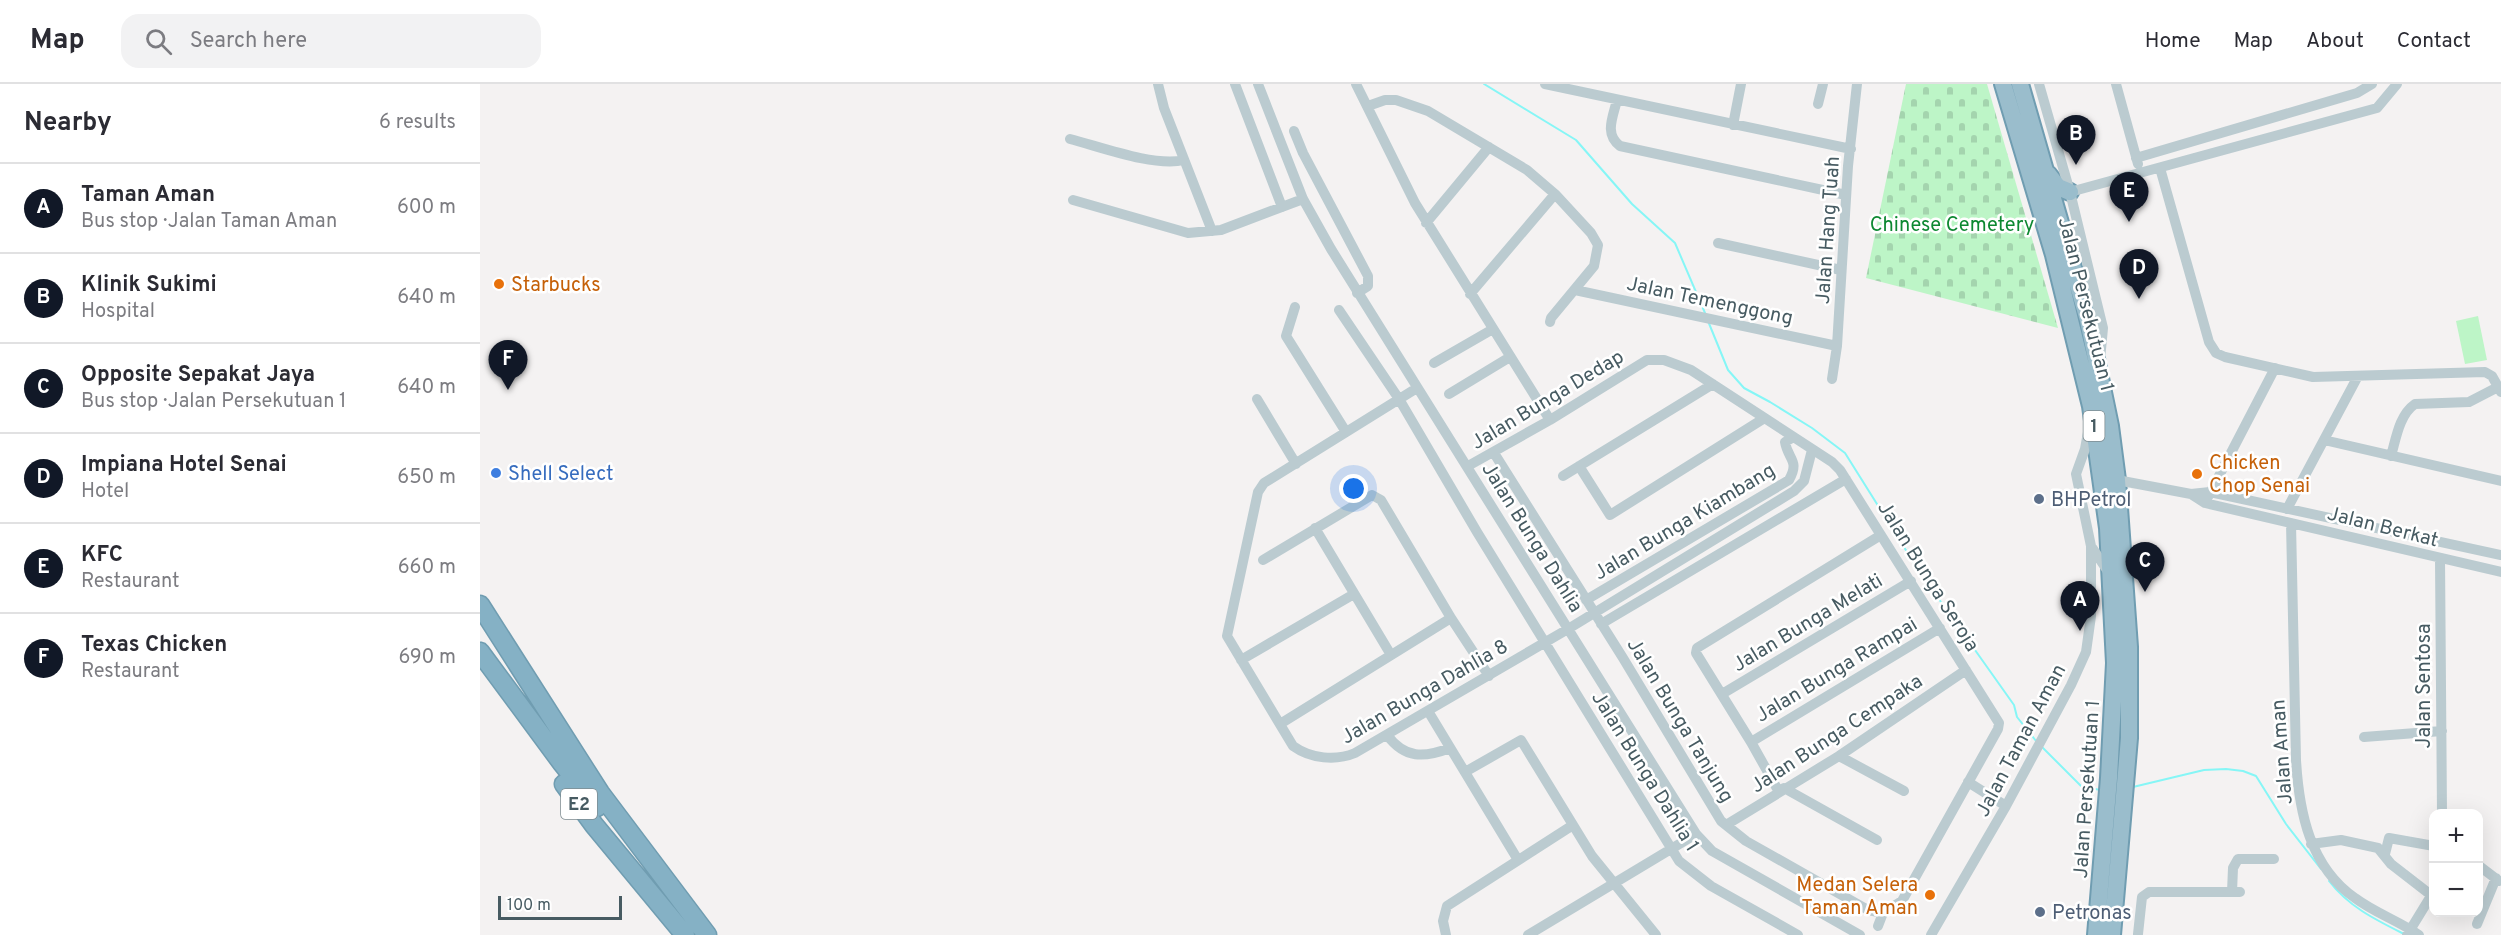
<!DOCTYPE html>
<meta charset="utf-8">
<style>
body{margin:0;font-family:Overpass,sans-serif;background:#f2f2f3;color:#2b2b33}
.controls{position:absolute;right:18px;bottom:18px;display:grid;overflow:hidden;border-radius:12px;box-shadow:0 6px 24px #0002}
.controls button{width:54px;height:54px;display:grid;place-items:center;padding:0;border:0;border-bottom:2px solid #e1e1e2;background:#fff;color:#2b2b33;font:30px sans-serif}
.scale{position:absolute;left:18px;bottom:15px;width:124px;box-sizing:border-box;padding-left:6px;border:3px solid #475b62;border-top:0;font-size:16px;line-height:21px;white-space:nowrap;color:#475b62;-webkit-text-stroke:4px #fff;paint-order:stroke}
.you{position:absolute;left:874px;top:405px;width:21px;height:21px;margin:-15px;border:4px solid #fff;border-radius:50%;background:#1a73e8;box-shadow:0 0 0 9px #1a73e833}
.badge{display:grid;place-items:center;width:39px;height:39px;border-radius:50%;background:#111827;color:#fff;font-size:20px;font-weight:700}
.pin{position:absolute;translate:-50% -50px;filter:drop-shadow(0 2px 3px #0008)}
.pin::after{content:'';position:absolute;top:32px;width:21px;height:18px;background:inherit;clip-path:polygon(0 0,100% 0,50% 100%)}
.list{margin:0;padding:0;list-style:none}
h2{display:flex;justify-content:space-between;align-items:center;height:78px;margin:0;padding:0 24px;font-size:26px}
h2 small{font-size:20px;font-weight:400;color:#7c7c81}
.list li{display:grid;grid-template-columns:39px 1fr auto;gap:18px;align-items:center;box-sizing:border-box;height:90px;padding:0 24px;border-top:2px solid #e1e1e2}
.list b{display:block;font-size:22px;white-space:nowrap}
.list p{margin:0;font-size:20px;white-space:nowrap;color:#7c7c81}
.list em{font-size:20px;font-style:normal;color:#7c7c81}
.icon{flex:none;width:33px;height:33px;fill:none;stroke:currentColor;stroke-width:2;stroke-linecap:round;stroke-linejoin:round}
.map{position:relative;flex:none;width:2021px;height:851px;overflow:hidden}
header{display:flex;align-items:center;gap:36px;box-sizing:border-box;height:84px;padding:0 30px;background:#fff;border-bottom:2px solid #e1e1e2}
header strong{font-size:28px}
nav{display:flex;gap:33px;margin-inline-start:auto;font-size:21px}
.search{width:420px;height:54px;background:#f2f2f3;display:flex;align-items:center;gap:15px;box-sizing:border-box;padding:0 21px;border-radius:18px;color:#7c7c81;font-size:22px}
main{display:flex}
aside{flex:1;background:#fff}
.map>svg:first-child{display:block}
.green{fill:#bdf5c7}
.cemetery{fill:url(#cemetery-stones)}
.lines{fill:none;stroke-linecap:round;stroke-linejoin:round}
.stream{stroke:#86f6f6;stroke-width:2}
.trunk-casing{stroke:#709db1;stroke-width:20}
.motorway-casing{stroke:#709db1;stroke-width:21}
.minor{stroke:#bbcbd0;stroke-width:10}
.trunk{stroke:#9abdcc;stroke-width:16}
.motorway{stroke:#85b1c5;stroke-width:18}
.food-dot{fill:#e8710a;stroke:#fff;stroke-width:2}
.shop-dot{fill:#3f7fe0;stroke:#fff;stroke-width:2}
.service-dot{fill:#5c6f8a;stroke:#fff;stroke-width:2}
.labels{text-anchor:middle;stroke-width:5;stroke-linejoin:round;paint-order:stroke}
.shield{fill:#fff;stroke:#7e8c91;stroke-width:1.5}
.shield-label{font-size:18px;font-weight:bold;fill:#475b62}
.park-label{font-size:20px;fill:#0d8831;stroke:#fff}
.street-label{font-size:20px;fill:#475b62;stroke:#fff}
.food-label{font-size:20px;fill:#c56008;stroke:#fff;text-anchor:start}
.shop-label{font-size:20px;fill:#366cbe;stroke:#fff;text-anchor:start}
.service-label{font-size:20px;fill:#4e5e75;stroke:#fff;text-anchor:start}
</style>
<header>
<strong>Map</strong>
<div class="search"><svg class="icon" aria-label="search" viewBox="0 0 24 24"><circle cx="10" cy="10" r="6"/><path d="M15 15l6 6"/></svg>Search here</div>
<nav><a>Home</a><a>Map</a><a>About</a><a>Contact</a></nav>
</header>
<main>
<aside>
<h2>Nearby<small>6 results</small></h2>
<ul class="list">
<li><span class="badge">A</span><div><b>Taman Aman</b><p>Bus stop · Jalan Taman Aman</p></div><em>600 m</em></li>
<li><span class="badge">B</span><div><b>Klinik Sukimi</b><p>Hospital</p></div><em>640 m</em></li>
<li><span class="badge">C</span><div><b>Opposite Sepakat Jaya</b><p>Bus stop · Jalan Persekutuan 1</p></div><em>640 m</em></li>
<li><span class="badge">D</span><div><b>Impiana Hotel Senai</b><p>Hotel</p></div><em>650 m</em></li>
<li><span class="badge">E</span><div><b>KFC</b><p>Restaurant</p></div><em>660 m</em></li>
<li><span class="badge">F</span><div><b>Texas Chicken</b><p>Restaurant</p></div><em>690 m</em></li>
</ul>
</aside>
<div class="map">
<svg width="2021" height="851" viewBox="0 0 2021 851">
<defs>
<pattern id="cemetery-stones" width="16" height="16" patternUnits="userSpaceOnUse" patternTransform="scale(1.5)"><rect width="16" height="16" fill="#bdf5c7"/><path d="M2 7V4a2 2 0 0 1 4 0v3zM10 15v-3a2 2 0 0 1 4 0v3z" fill="#a4d4ae"/></pattern>
</defs>
<rect width="100%" height="100%" fill="#f4f2f2"/>
<path class="green" d="M 1998,232 L 2007,276 L 1985,280 L 1976,237 Z"/>
<path class="cemetery" d="M 1426,0 L 1507,0 L 1578,244 L 1386,194 Z"/>
<g class="lines">
<path class="stream" d="M 1004,0 L 1096,56 L 1152,120 L 1195,159 L 1225,229
M 1228,237 L 1248,286 L 1264,304 L 1290,318 L 1332,344 L 1365,369 L 1439,487 L 1534,621 L 1537,633 L 1556,657
M 1562,663 L 1601,702 L 1620,706
M 1653,703 L 1724,686 L 1746,685 L 1763,687 L 1776,692 L 1806,740 L 1841,785
M 1849,797 C 1869,823 1896,836 1924,850"/>
<defs>
<path id="trunk" d="M 1523,0 L 1574,171 L 1611,322 L 1628,444 L 1635,579 L 1629,694 L 1616,851
M 1540,0 L 1608,236 L 1630,342 L 1637,396 L 1649,563 L 1649,654 L 1632,851
M 1568,90 L 1578,103 L 1590,108"/>
<path id="motorway" d="M 0,521 L 120,709 L 227,851
M 0,568 L 82,679 L 117,723
M 84,700 L 114,741 L 205,851"/>
</defs>
<use href="#trunk" class="trunk-casing"/>
<use href="#motorway" class="motorway-casing"/>
<path class="minor" d="M 678,0 L 684,24 L 732,147
M 755,0 L 802,123
M 778,0 L 823,115 L 851,165 L 1216,750 L 1232,767 L 1380,851
M 876,0 L 935,119 L 1070,336
M 1065,0 L 1371,65
M 1559,0 L 1590,108 L 1623,244 L 1620,276
M 1636,0 L 1658,80
M 1137,16 C 1133,33 1124,50 1140,62 L 1366,111
M 1338,20 L 1343,0
M 888,22 L 905,16 L 916,16 L 948,27 L 1047,86 L 1075,110 L 1111,149 L 1118,161 L 1114,182 L 1071,234 L 1070,238
M 1253,41 L 1261,0
M 814,47 L 823,69 L 888,192 L 888,202 L 877,209
M 590,55 C 621,63 674,83 704,76
M 1656,74 L 1877,9 L 1892,0
M 1680,84 L 1729,258 L 1736,269 L 1745,273 L 1833,293 L 2005,288 L 2012,292 L 2021,308
M 1590,108 L 1897,24 L 1917,0
M 593,116 L 708,149 L 741,146 L 823,115
M 946,139 L 1009,63
M 1238,159 L 1361,186
M 1095,206 L 1357,262
M 990,210 L 1075,110
M 815,223 L 806,252 L 866,348
M 859,226 L 919,315 L 997,448 L 1199,777 L 1231,802 L 1318,851
M 954,279 L 1013,245
M 1352,295 L 1357,262 L 1368,82 L 1377,0
M 937,304 L 784,399 L 778,408 L 747,552 L 813,662 C 831,675 856,677 875,669 L 1088,545 L 1314,407 L 1324,397 L 1332,366
M 969,310 L 1030,273
M 777,315 L 816,380
M 1609,343 L 1605,365 L 1596,390 L 1611,462 L 1629,489
M 1844,356 L 2021,397
M 1911,372 C 1916,355 1919,331 1935,320 L 1989,318 L 2018,303
M 988,382 L 1070,336 L 1167,276 L 1184,276 L 1211,286 L 1352,378 L 1360,386 L 1519,639 L 1518,645 L 1422,817 L 1403,829 L 1388,826 L 1266,757 L 1241,737 L 1143,574 L 1014,369
M 1099,382 L 1130,431 L 1283,335
M 1083,392 L 1233,300
M 1637,396 L 1711,410 L 1725,419 L 2021,488
M 1711,410 L 1730,408 L 2021,471
M 1728,413 L 1795,284
M 1807,425 L 1878,292
M 1811,439 L 1816,676 C 1819,728 1830,783 1875,814 C 1895,829 1919,837 1939,851
M 835,444 L 911,571
M 1960,475 L 1962,730
M 783,476 L 892,411 L 901,416 L 971,534 L 1009,592
M 1106,516 L 1309,396 C 1320,376 1308,376 1305,358 L 1312,354
M 1121,540 L 1366,395
M 761,576 L 874,510
M 1242,610 L 1431,497
M 948,627 L 1038,776
M 800,640 L 971,534
M 907,651 C 925,675 944,674 970,664
M 1884,653 L 1962,647
M 1271,658 L 1460,544
M 1359,672 L 1424,707
M 985,688 L 1041,656 L 1112,772 L 1176,851
M 1488,698 L 1526,722
M 1304,704 L 1397,756
M 1299,708 L 1271,658 L 1216,569 L 1217,564 L 1401,451
M 1246,741 L 1359,672 L 1486,586
M 1831,760 L 1861,756 L 1898,764 L 1911,780 L 1951,811
M 1905,770 L 1909,754 L 1954,762
M 1998,781 L 2019,797
M 1752,808 L 1753,784 L 1758,775 L 1794,775
M 1997,840 L 2016,794
M 1398,842 L 1403,829
M 1658,850 L 1662,813 L 1669,808 L 1760,808
M 966,851 L 963,837 L 967,822 L 1093,741
M 1048,851 L 1216,750
M 1451,851 L 1526,722 L 1591,601 L 1606,568 L 1611,532 L 1611,462
M 1927,851 L 1954,807"/>
<use href="#trunk" class="trunk"/>
<use href="#motorway" class="motorway"/>
</g>
<g class="food-dot">
<circle cx="19" cy="200" r="6"/>
<circle cx="1717" cy="390" r="6"/>
<circle cx="1450" cy="811" r="6"/>
</g>
<circle class="shop-dot" cx="16" cy="389" r="6"/>
<g class="service-dot">
<circle cx="1559" cy="415" r="6"/>
<circle cx="1560" cy="828" r="6"/>
</g>
<g class="labels">
<g class="shield">
<rect x="1603.5" y="327" width="21" height="30" rx="4.5"/>
<rect x="81" y="705" width="36" height="30" rx="4.5"/>
</g>
<g class="shield-label">
<text x="1614" y="348">1</text>
<text x="99" y="726">E2</text>
</g>
<g class="park-label">
<text x="1472" y="147">Chinese Cemetery</text>
</g>
<g class="street-label">
<text transform="translate(1347 146) rotate(-86)" y="7">Jalan Hang Tuah</text>
<text transform="translate(1230 216) rotate(12)" y="7">Jalan Temenggong</text>
<text transform="translate(1607 220) rotate(76)" y="7">Jalan Persekutuan 1</text>
<text transform="translate(1067 315) rotate(-31)" y="7">Jalan Bunga Dedap</text>
<text transform="translate(1204 437) rotate(-31)" y="7">Jalan Bunga Kiambang</text>
<text transform="translate(1903 442) rotate(14)" y="7">Jalan Berkat</text>
<text transform="translate(1053 453) rotate(58)" y="7">Jalan Bunga Dahlia</text>
<text transform="translate(1449 492) rotate(58)" y="7">Jalan Bunga Seroja</text>
<text transform="translate(1327 538) rotate(-31)" y="7">Jalan Bunga Melati</text>
<text transform="translate(1356 585) rotate(-31)" y="7">Jalan Bunga Rampai</text>
<text transform="translate(1943 602) rotate(-90)" y="7">Jalan Sentosa</text>
<text transform="translate(944 607) rotate(-30)" y="7">Jalan Bunga Dahlia 8</text>
<text transform="translate(1201 636) rotate(59)" y="7">Jalan Bunga Tanjung</text>
<text transform="translate(1356 649) rotate(-33)" y="7">Jalan Bunga Cempaka</text>
<text transform="translate(1540 656) rotate(-62)" y="7">Jalan Taman Aman</text>
<text transform="translate(1801 668) rotate(-94)" y="7">Jalan Aman</text>
<text transform="translate(1166 687) rotate(58)" y="7">Jalan Bunga Dahlia 1</text>
<text transform="translate(1606 705) rotate(-86)" y="7">Jalan Persekutuan 1</text>
</g>
<g class="food-label">
<text x="31" y="207">Starbucks</text>
<text x="1729" y="385">Chicken<tspan x="1729" dy="23">Chop Senai</tspan></text>
<text x="1438" y="807" text-anchor="end">Medan Selera<tspan x="1438" dy="23">Taman Aman</tspan></text>
</g>
<g class="shop-label">
<text x="28" y="396">Shell Select</text>
</g>
<g class="service-label">
<text x="1571" y="422">BHPetrol</text>
<text x="1572" y="835">Petronas</text>
</g>
</g>
</svg>
<div class="controls">
<button>+</button>
<button>−</button>
</div>
<div class="scale">100 m</div>
<div class="you"></div>
<div class="pin badge" style="left:1600px;top:547px">A</div>
<div class="pin badge" style="left:1596px;top:81px">B</div>
<div class="pin badge" style="left:1665px;top:508px">C</div>
<div class="pin badge" style="left:1659px;top:215px">D</div>
<div class="pin badge" style="left:1649px;top:138px">E</div>
<div class="pin badge" style="left:28px;top:306px">F</div>
</div>
</main>
